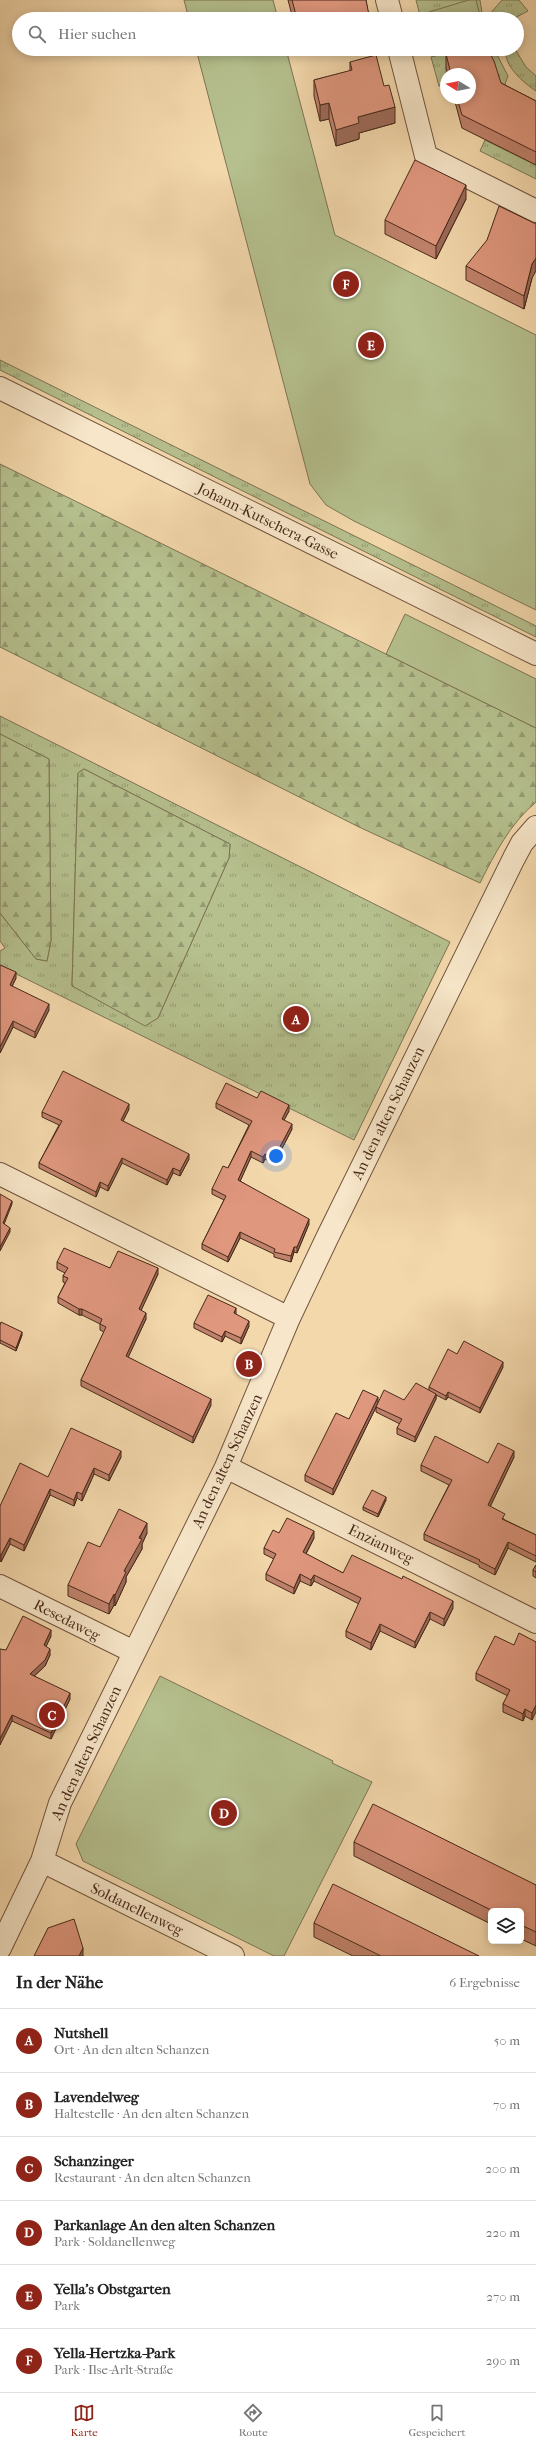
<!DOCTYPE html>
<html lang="de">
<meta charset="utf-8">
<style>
body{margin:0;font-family:"IM FELL French Canon",serif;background:#f2f2f2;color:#222}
.controls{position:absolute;right:12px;bottom:12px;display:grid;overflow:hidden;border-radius:6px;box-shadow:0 2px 10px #0003}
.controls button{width:36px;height:36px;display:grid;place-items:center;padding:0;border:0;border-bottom:1px solid #e0e0e0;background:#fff;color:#222;font:20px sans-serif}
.compass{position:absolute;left:440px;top:68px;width:36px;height:36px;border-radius:50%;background:#fff;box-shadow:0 2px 10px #0003;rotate:280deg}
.you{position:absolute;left:276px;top:1156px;width:14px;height:14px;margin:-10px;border:3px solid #fff;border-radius:50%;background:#1a73e8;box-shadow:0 0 0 6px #1a73e833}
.badge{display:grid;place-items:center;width:26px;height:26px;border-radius:50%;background:#8f2418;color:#fff;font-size:13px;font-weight:700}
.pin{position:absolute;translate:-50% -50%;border:2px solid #fff;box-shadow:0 1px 4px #0006}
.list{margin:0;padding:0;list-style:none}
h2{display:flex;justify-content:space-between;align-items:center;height:52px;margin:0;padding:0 16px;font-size:17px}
h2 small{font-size:13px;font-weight:400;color:#767676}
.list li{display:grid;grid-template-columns:26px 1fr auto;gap:12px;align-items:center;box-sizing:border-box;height:64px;padding:0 16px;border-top:1px solid #e0e0e0}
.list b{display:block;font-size:15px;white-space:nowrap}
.list p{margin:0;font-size:13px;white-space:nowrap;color:#767676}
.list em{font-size:13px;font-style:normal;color:#767676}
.icon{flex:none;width:22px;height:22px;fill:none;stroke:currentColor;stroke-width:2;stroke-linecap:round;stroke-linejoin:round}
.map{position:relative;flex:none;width:536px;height:1956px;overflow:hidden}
.search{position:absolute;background:#fff;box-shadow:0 2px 10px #0003;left:12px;right:12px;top:12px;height:44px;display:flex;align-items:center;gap:10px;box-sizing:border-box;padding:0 14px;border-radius:22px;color:#767676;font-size:15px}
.sheet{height:436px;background:#fff}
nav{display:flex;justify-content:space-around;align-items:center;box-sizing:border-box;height:56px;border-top:1px solid #e0e0e0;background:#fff;font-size:11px;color:#767676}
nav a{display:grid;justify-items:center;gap:2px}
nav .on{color:#8f2418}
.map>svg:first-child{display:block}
.grass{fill:url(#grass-tufts);stroke:#7e7454;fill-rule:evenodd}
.forest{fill:url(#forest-firs);stroke:#7e7454}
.green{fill:#b5c08e;stroke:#7e7454}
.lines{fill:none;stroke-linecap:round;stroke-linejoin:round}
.minor-casing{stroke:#72553e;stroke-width:24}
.minor{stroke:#f7e6c9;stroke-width:22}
.wall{fill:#c0826c;stroke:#472919}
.shaded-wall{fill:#9c6a58;stroke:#472919}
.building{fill:#df977e;stroke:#472919}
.labels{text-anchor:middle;stroke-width:3;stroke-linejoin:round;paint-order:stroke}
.street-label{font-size:15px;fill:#472919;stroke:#f7e6c9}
</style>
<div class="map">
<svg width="536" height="1956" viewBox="0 0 536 1956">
<defs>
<pattern id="grass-tufts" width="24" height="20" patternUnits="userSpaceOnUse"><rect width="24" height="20" fill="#b5c08e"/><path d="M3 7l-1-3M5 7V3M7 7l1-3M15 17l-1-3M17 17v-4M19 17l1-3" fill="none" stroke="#959c73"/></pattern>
<pattern id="forest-firs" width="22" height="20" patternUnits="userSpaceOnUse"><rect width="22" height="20" fill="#b5c08e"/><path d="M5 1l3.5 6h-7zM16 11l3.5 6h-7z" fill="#959c73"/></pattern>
</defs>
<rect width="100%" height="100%" fill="#f3d8ac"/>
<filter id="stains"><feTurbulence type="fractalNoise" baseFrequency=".005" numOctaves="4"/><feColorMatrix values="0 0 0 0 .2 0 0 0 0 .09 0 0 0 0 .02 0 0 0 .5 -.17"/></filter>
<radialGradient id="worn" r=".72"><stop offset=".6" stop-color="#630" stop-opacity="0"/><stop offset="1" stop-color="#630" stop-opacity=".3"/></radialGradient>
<path class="grass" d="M 416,0 L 480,0 L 483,19 L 421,19 Z
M 502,0 L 519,0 L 528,11 L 513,19 L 490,19 L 489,15 Z
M 461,49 L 494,49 L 508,76 L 505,84 L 506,88 L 500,95 L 494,74 L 446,68 L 446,84 L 439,86 L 431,57 Z
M 506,49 L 515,49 L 526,67 L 536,76 L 536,91 C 524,83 503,66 506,49 Z
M 485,140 L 536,165 L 536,179 L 480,151 Z
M 0,360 L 536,626 L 536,637 L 0,370 Z
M 0,716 L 450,942 L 354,1140 L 0,966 L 0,951 L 5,948 L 0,941 L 0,913 L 36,959 L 47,961 L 51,940 L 49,759 L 0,734 ZM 84,769 L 230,844 L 229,858 L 158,1018 L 72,986 L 78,773 Z"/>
<path class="forest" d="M 0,464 L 536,728 L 536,802 C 510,824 495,853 480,883 L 359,827 L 0,647 Z
M 0,734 L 49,759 L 51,941 L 47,961 L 36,959 L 0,913 Z
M 84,769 L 230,844 L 229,858 L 158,1018 L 145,1026 L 72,986 L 78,773 Z"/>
<path class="green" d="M 184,0 L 273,0 L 278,19 L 189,19 Z
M 469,0 L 476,0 L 481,19 L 431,19 L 429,12 Z
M 196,49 L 286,49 L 335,235 L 536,335 L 536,610 L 354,521 L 326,505 L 310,484 Z
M 405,614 L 536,679 L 536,728 L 386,654 Z
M 160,1676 L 333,1761 L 332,1763 L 372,1782 L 284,1956 L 274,1956 L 83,1861 L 76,1844 Z"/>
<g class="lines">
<defs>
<path id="minor" d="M 387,0 L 392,19
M 399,49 L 426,156 L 536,211
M 0,388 L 536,654
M 0,1174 L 289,1318
M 226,1467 L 536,1622
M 0,1586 L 134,1652
M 42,1861 L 233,1956
M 0,1948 L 42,1861 L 60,1803 L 226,1467 L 289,1318 L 327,1238 L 514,858 L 522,843 L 536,827"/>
</defs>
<use href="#minor" class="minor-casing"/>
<use href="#minor" class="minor"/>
</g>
<path class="wall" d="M 288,0 L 366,0 L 369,19 L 293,19 Z
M 446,54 L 501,83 L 536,101 L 536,165 L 462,128 L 454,98 L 470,98 L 470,74 L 448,74 L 446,68 Z
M 350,62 L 384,86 L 395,123 L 359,133 L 359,139 L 336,146 L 329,119 L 320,121 L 314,96 L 314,80 L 350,71 Z
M 466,199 L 436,259 L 385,234 L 385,220 Z
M 466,266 L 532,278 L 524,309 L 466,280 Z
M 0,965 L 16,978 L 12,986 L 49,1010 L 35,1038 L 13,1027 L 0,1053 Z
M 257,1098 L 289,1111 L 284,1120 L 292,1129 L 274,1164 L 265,1159 L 263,1163 L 251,1157 L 240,1181 L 309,1224 L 297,1253 L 294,1252 L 291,1262 L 274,1257 L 274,1254 L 240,1238 L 228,1262 L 202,1249 L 202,1244 L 224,1200 L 212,1194 L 212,1189 L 228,1168 L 249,1125 L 216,1108 L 216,1103 Z
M 129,1109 L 123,1121 L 189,1159 L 180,1176 L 173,1173 L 167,1185 L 122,1163 L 108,1191 L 100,1187 L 96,1197 L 39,1168 L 39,1163 L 59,1125 L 42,1117 L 42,1112 Z
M 57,1262 L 110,1268 L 158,1274 L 141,1310 L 146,1319 L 128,1357 L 211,1405 L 193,1443 L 81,1386 L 81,1380 L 104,1332 L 100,1330 L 100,1324 L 82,1315 L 79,1315 L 58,1303 L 58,1297 L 65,1283 L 63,1282 L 63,1276 L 65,1273 L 57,1269 Z
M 236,1314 L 249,1326 L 241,1344 L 225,1336 L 222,1342 L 194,1328 L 194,1323 Z
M 0,1325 L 22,1335 L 16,1351 L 0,1343 Z
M 457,1354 L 503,1367 L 480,1413 L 448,1397 L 446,1400 L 436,1395 L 436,1399 L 415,1442 L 397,1434 L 397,1428 L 400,1424 L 376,1412 L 376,1407 L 404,1400 L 429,1390 L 429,1387 Z
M 378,1403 L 333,1495 L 305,1481 L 305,1475 L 349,1419 Z
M 121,1457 L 109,1481 L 94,1474 L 82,1501 L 77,1498 L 74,1506 L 50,1495 L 24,1551 L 10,1544 L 1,1562 L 0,1561 L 0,1506 L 48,1477 Z
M 514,1457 L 490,1507 L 505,1520 L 536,1535 L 536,1562 L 508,1548 L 495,1575 L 479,1567 L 479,1565 L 424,1540 L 424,1534 L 449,1485 L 421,1471 L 421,1465 L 488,1463 Z
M 386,1500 L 378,1517 L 363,1510 L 363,1507 Z
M 147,1533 L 142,1544 L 142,1549 L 126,1577 L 126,1582 L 115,1606 L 114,1605 L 109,1614 L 68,1596 L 68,1585 L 100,1547 Z
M 279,1533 L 314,1538 L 306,1554 L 343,1573 L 453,1608 L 444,1626 L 430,1619 L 415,1648 L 380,1631 L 371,1650 L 346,1637 L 346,1631 L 359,1604 L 314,1581 L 311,1586 L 300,1581 L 294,1594 L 266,1580 L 266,1574 L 274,1559 L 264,1554 L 264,1548 Z
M 536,1565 L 536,1578 L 533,1576 L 533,1570 Z
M 51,1636 L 46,1646 L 50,1655 L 45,1666 L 34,1676 L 70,1699 L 51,1739 L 12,1721 L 6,1650 Z
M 536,1642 L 532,1720 L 525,1716 L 523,1721 L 503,1712 L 503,1704 L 508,1696 L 476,1680 L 476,1673 L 514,1645 Z
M 354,1842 L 536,1885 L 536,1946 L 521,1939 L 521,1911 L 491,1911 L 491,1924 L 354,1856 Z
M 314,1923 L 479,1956 L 353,1956 L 314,1937 Z"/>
<path class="shaded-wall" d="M 369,15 L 369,19 L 353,19 Z
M 329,103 L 329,119 L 320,121 L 320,105 Z
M 395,107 L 395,123 L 359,133 L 359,139 L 336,146 L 336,130 L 358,117 Z
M 466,185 L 466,199 L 436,259 L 436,246 Z
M 536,258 L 536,271 L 532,278 L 524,309 L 524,296 L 532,264 Z
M 16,972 L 16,978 L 10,991 L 10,985 Z
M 49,1004 L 49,1010 L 35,1038 L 35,1032 Z
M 13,1021 L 13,1027 L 0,1053 L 0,1047 Z
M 129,1104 L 129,1109 L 121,1125 L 121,1120 Z
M 289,1105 L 289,1111 L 282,1124 L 282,1119 Z
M 292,1124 L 292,1129 L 274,1164 L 274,1158 Z
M 251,1151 L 251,1157 L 238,1186 L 238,1180 Z
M 189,1154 L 189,1159 L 180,1176 L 180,1171 Z
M 265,1154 L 265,1159 L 263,1163 L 263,1157 Z
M 122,1158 L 122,1163 L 108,1191 L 108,1186 Z
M 173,1168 L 173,1173 L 167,1185 L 167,1180 Z
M 100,1182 L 100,1187 L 96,1197 L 96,1192 Z
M 12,1201 L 12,1204 L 3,1227 L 3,1223 Z
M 309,1219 L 309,1224 L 297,1253 L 297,1247 Z
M 10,1228 L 10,1232 L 0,1251 L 0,1247 Z
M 240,1232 L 240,1238 L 228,1262 L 228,1257 Z
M 294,1247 L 294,1252 L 291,1262 L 291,1256 Z
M 158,1268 L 158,1274 L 139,1315 L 139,1309 Z
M 236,1308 L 236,1314 L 234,1318 L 234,1313 Z
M 79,1309 L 82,1309 L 82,1315 L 79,1315 Z
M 146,1313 L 146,1319 L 126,1362 L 126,1356 Z
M 249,1321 L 249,1326 L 241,1344 L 241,1338 Z
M 225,1331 L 225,1336 L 222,1342 L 222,1337 Z
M 22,1332 L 22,1335 L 16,1351 L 16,1348 Z
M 503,1362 L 503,1367 L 480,1413 L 480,1408 Z
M 448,1392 L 448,1397 L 446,1400 L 446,1396 Z
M 436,1394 L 436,1399 L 415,1442 L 415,1437 Z
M 378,1397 L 378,1403 L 333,1495 L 333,1489 Z
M 211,1399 L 211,1405 L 193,1443 L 193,1437 Z
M 121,1451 L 121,1457 L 109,1481 L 109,1475 Z
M 514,1451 L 514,1457 L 488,1511 L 488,1505 Z
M 94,1468 L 94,1474 L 82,1501 L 82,1494 Z
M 50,1489 L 50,1495 L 24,1551 L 24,1545 Z
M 77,1492 L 77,1498 L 74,1506 L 74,1500 Z
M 386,1497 L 386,1500 L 378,1517 L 378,1514 Z
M 147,1523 L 147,1533 L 142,1544 L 142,1549 L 126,1577 L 126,1582 L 115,1606 L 115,1595 L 124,1571 Z
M 314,1531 L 314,1538 L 303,1559 L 303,1552 Z
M 10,1538 L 10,1544 L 1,1562 L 1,1555 Z
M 508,1542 L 508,1548 L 495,1575 L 495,1569 Z
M 300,1574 L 300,1581 L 294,1594 L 294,1588 Z
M 314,1575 L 314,1581 L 311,1586 L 311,1580 Z
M 114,1594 L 114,1605 L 109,1614 L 109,1604 Z
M 453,1601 L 453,1608 L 444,1626 L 444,1619 Z
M 430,1612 L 430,1619 L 415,1648 L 415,1642 Z
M 380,1624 L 380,1631 L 371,1650 L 371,1643 Z
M 51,1630 L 51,1636 L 44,1651 L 44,1645 Z
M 50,1649 L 50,1655 L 45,1666 L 30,1680 L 30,1674 Z
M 70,1693 L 70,1699 L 51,1739 L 51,1733 Z
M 536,1705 L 536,1712 L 532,1720 L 532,1713 Z
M 525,1709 L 525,1716 L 523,1721 L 523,1714 Z
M 12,1715 L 12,1721 L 0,1745 L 0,1739 Z
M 83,1948 L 83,1956 L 79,1956 Z"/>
<path class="building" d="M 292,0 L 366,0 L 369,15 L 353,19 L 297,19 Z
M 464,49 L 488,49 L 494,61 L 501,83 L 536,101 L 536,152 L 462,115 L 457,98 L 470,98 L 470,74 L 451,74 L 446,54 Z
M 376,55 L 384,86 L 389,85 L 395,107 L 358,117 L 359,123 L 336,130 L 329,103 L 320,105 L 314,80 L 352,70 L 350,62 Z
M 415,160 L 466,185 L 436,246 L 385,220 Z
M 499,206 L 536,224 L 536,258 L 532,264 L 524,296 L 466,266 L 487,240 Z
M 0,965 L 16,972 L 10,985 L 49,1004 L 35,1032 L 13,1021 L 0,1047 Z
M 63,1071 L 129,1104 L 121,1120 L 189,1154 L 180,1171 L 173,1168 L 167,1180 L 122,1158 L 108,1186 L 100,1182 L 96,1192 L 39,1163 L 62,1121 L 42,1112 Z
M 226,1083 L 257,1098 L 261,1091 L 289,1105 L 282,1119 L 292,1124 L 274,1158 L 265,1154 L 263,1157 L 251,1151 L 238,1180 L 309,1219 L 297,1247 L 294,1247 L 291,1256 L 274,1252 L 275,1249 L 240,1232 L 228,1257 L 202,1244 L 226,1196 L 212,1189 L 223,1166 L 228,1168 L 252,1121 L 216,1103 Z
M 0,1194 L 12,1201 L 3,1223 L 10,1228 L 0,1247 Z
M 64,1248 L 110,1268 L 118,1251 L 158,1268 L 139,1309 L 146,1313 L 126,1356 L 211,1399 L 193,1437 L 81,1380 L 106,1327 L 100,1324 L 102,1319 L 82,1309 L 79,1309 L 58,1297 L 68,1278 L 63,1276 L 68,1268 L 57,1262 Z
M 208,1295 L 236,1308 L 234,1313 L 249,1321 L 241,1338 L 225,1331 L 222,1337 L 194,1323 Z
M 1,1322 L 22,1332 L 16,1348 L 0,1340 L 0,1325 Z
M 464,1341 L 503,1362 L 480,1408 L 448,1392 L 446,1396 L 429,1387 L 448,1349 L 457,1354 Z
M 416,1383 L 436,1394 L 415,1437 L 397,1428 L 402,1419 L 376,1407 L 384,1390 L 404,1400 Z
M 363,1390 L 378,1397 L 333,1489 L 305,1475 L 336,1413 L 349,1419 Z
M 71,1428 L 121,1451 L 109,1475 L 94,1468 L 82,1494 L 77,1492 L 74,1500 L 50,1489 L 24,1545 L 10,1538 L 1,1555 L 0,1555 L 0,1506 L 20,1463 L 48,1477 Z
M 435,1436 L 488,1463 L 498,1443 L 514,1451 L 488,1505 L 505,1514 L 502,1519 L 536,1535 L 536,1556 L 508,1542 L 495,1569 L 479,1561 L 480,1560 L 424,1534 L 452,1480 L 421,1465 Z
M 372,1490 L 386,1497 L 378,1514 L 363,1507 Z
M 119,1509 L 147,1523 L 139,1538 L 142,1539 L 124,1571 L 126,1572 L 115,1595 L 114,1594 L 109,1604 L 68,1585 L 88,1542 L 100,1547 Z
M 287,1518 L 314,1531 L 303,1552 L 343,1573 L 352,1555 L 402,1579 L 403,1576 L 453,1601 L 444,1619 L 430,1612 L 415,1642 L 380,1624 L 371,1643 L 346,1631 L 361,1598 L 314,1575 L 311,1580 L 300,1574 L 294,1588 L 266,1574 L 276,1554 L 264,1548 L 273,1530 L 279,1533 Z
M 536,1565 L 536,1572 L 533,1570 Z
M 23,1616 L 51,1630 L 44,1645 L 50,1649 L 45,1660 L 30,1674 L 70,1693 L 51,1733 L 12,1715 L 0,1739 L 0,1649 L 6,1650 Z
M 519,1633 L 536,1642 L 536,1705 L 532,1713 L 525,1709 L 523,1714 L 503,1704 L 510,1690 L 476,1673 L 495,1636 L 514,1645 Z
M 373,1804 L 536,1885 L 536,1932 L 521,1925 L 521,1911 L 493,1911 L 354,1842 Z
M 333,1884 L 479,1956 L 381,1956 L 314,1923 Z
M 74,1919 L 83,1948 L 79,1956 L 34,1956 L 48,1928 Z"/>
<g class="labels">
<g class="street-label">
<text transform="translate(268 521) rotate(26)" y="5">Johann-Kutschera-Gasse</text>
<text transform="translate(388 1113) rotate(-64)" y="5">An den alten Schanzen</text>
<text transform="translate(227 1461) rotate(-65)" y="5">An den alten Schanzen</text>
<text transform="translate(381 1544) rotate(26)" y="5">Enzianweg</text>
<text transform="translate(67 1620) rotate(27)" y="5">Resedaweg</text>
<text transform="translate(86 1753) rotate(-65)" y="5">An den alten Schanzen</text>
<text transform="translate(137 1909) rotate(26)" y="5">Soldanellenweg</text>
</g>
</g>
<rect width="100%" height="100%" filter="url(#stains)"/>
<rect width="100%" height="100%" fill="url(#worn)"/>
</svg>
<div class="controls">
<button><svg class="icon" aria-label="layers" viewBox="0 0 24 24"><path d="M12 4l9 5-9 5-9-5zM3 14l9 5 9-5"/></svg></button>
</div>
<svg class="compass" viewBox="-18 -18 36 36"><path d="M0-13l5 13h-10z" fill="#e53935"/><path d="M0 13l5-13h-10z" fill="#767676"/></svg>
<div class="you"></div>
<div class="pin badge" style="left:296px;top:1019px">A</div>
<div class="pin badge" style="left:249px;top:1364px">B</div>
<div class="pin badge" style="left:52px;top:1715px">C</div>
<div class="pin badge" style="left:224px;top:1813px">D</div>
<div class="pin badge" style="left:371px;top:345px">E</div>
<div class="pin badge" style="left:346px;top:284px">F</div>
<div class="search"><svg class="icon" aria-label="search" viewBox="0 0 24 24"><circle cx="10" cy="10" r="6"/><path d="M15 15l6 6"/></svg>Hier suchen</div>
</div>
<section class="sheet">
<h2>In der Nähe<small>6 Ergebnisse</small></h2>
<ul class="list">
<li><span class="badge">A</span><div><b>Nutshell</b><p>Ort · An den alten Schanzen</p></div><em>50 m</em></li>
<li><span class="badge">B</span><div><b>Lavendelweg</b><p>Haltestelle · An den alten Schanzen</p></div><em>70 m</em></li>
<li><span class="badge">C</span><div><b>Schanzinger</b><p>Restaurant · An den alten Schanzen</p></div><em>200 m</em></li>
<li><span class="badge">D</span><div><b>Parkanlage An den alten Schanzen</b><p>Park · Soldanellenweg</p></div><em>220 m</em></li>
<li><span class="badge">E</span><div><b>Yella's Obstgarten</b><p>Park</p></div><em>270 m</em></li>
<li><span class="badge">F</span><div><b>Yella-Hertzka-Park</b><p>Park · Ilse-Arlt-Straße</p></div><em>290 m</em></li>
</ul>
</section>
<nav>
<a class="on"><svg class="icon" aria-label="map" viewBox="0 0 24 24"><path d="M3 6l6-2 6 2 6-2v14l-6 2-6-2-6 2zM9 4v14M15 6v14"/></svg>Karte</a>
<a><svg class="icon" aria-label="directions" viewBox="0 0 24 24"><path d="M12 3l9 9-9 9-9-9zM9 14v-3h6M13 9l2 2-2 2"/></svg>Route</a>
<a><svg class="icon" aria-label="saved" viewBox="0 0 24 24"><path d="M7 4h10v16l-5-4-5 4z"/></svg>Gespeichert</a>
</nav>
